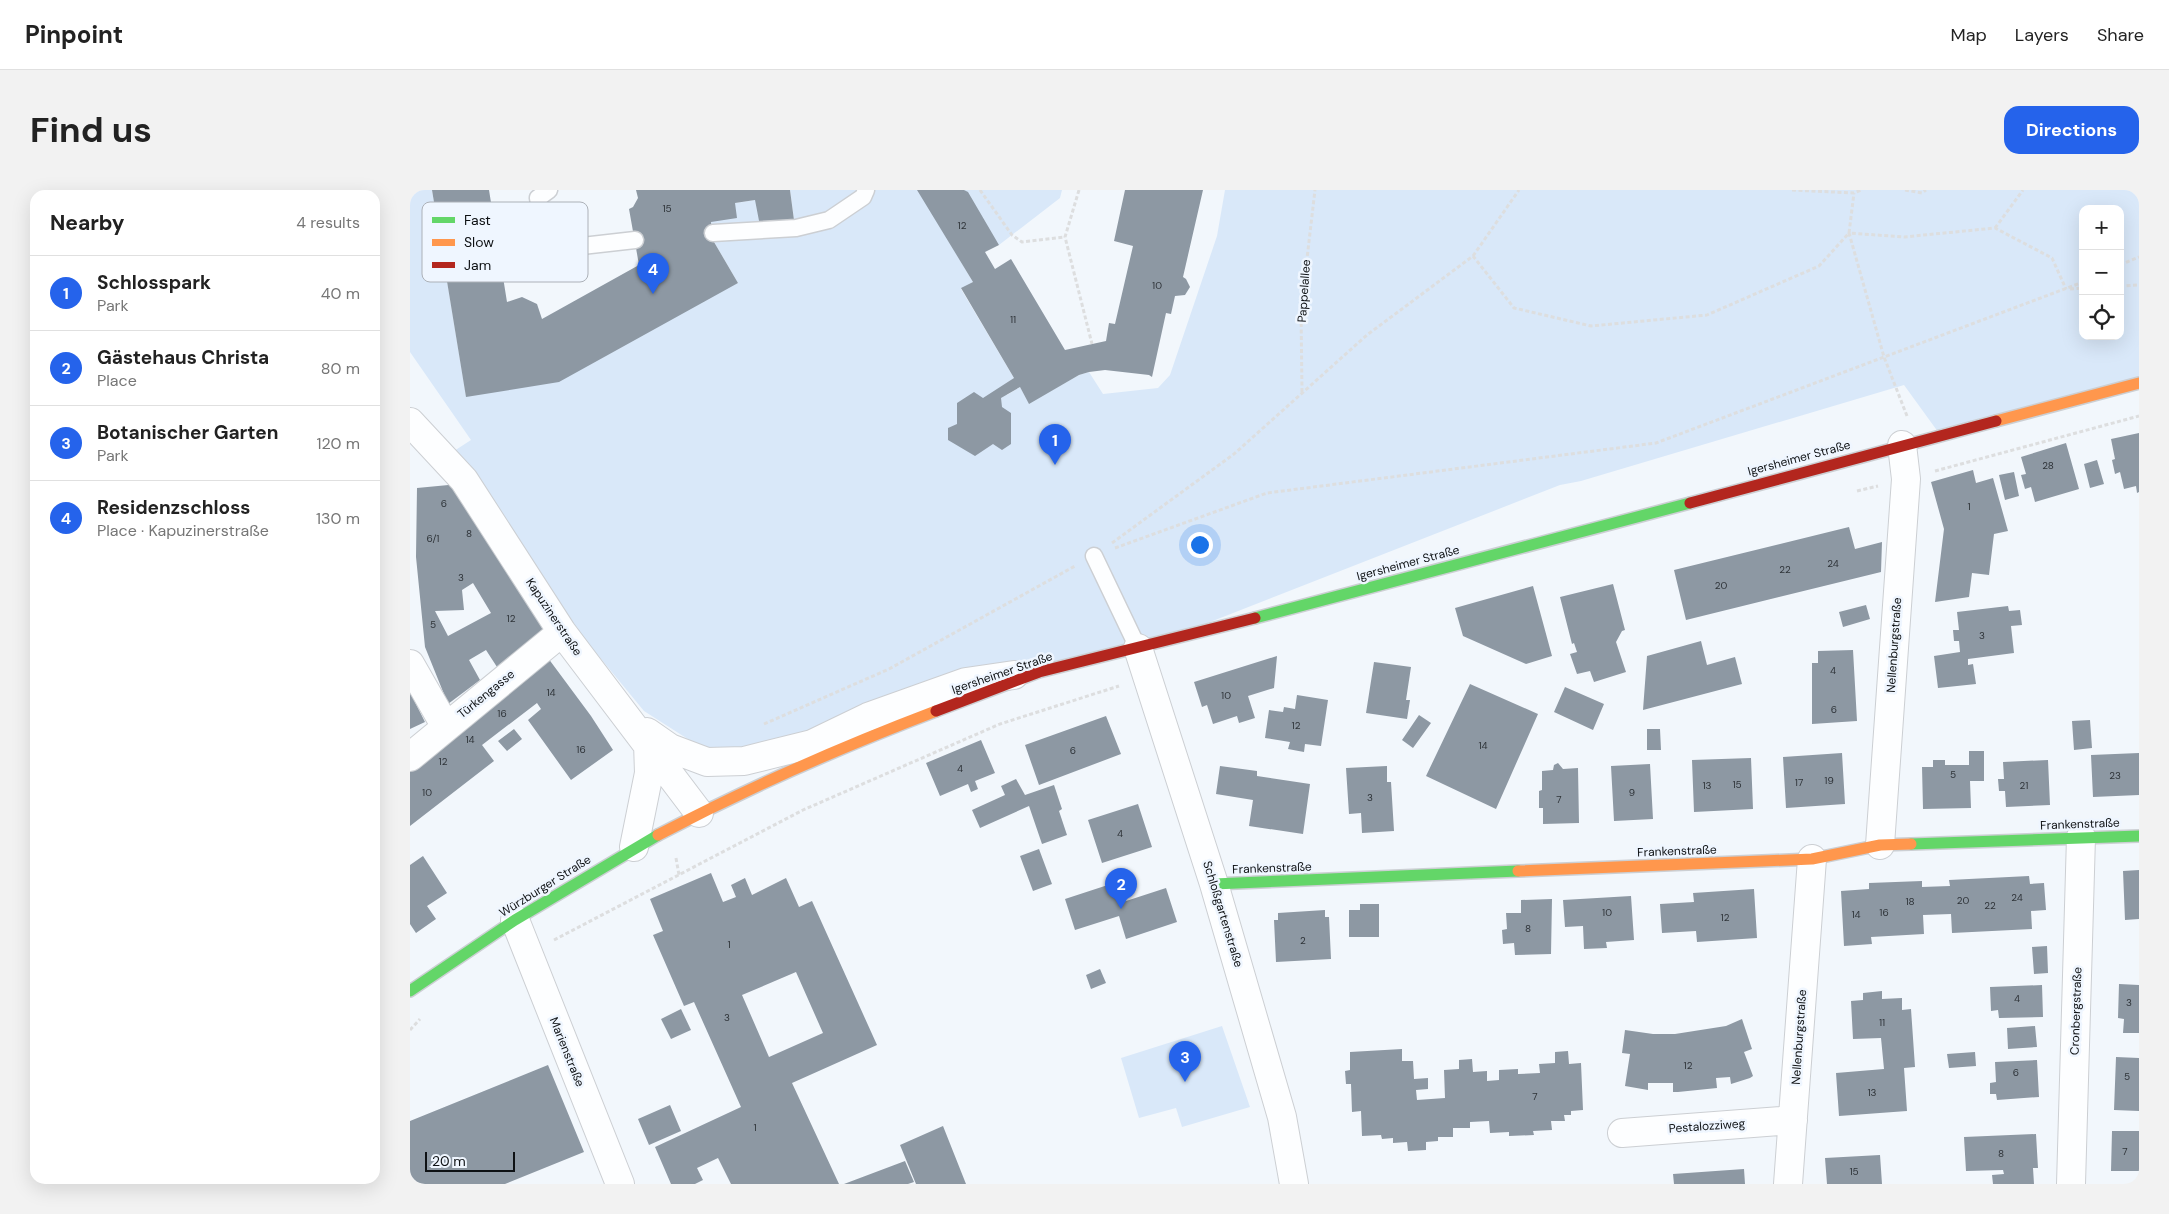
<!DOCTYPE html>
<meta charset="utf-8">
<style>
body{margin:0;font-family:"DM Sans",sans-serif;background:#f2f2f2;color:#222}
.controls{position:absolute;right:15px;top:15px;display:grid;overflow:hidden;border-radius:10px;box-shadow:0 5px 20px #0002}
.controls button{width:45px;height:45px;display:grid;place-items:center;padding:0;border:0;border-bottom:1px solid #e0e0e0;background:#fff;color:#222;font:25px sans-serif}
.scale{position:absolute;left:15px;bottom:12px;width:90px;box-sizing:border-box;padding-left:5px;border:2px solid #0e1114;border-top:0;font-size:14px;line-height:18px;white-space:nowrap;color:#0e1114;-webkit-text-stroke:4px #eff6ff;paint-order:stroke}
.you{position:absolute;left:789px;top:354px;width:18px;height:18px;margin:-12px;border:4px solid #fff;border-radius:50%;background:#1a73e8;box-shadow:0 0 0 8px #1a73e833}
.badge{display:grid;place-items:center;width:32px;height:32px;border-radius:50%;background:#2563eb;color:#fff;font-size:16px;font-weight:700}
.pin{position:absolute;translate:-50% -41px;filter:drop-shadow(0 1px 2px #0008)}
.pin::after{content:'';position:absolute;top:26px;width:18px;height:15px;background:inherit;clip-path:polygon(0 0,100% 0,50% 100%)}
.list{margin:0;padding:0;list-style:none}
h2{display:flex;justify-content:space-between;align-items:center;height:65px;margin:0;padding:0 20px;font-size:21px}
h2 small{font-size:16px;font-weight:400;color:#767676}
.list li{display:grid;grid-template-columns:32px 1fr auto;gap:15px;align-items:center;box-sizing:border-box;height:75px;padding:0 20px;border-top:1px solid #e0e0e0}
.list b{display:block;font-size:19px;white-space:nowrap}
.list p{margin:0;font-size:16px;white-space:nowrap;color:#767676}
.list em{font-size:16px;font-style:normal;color:#767676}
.icon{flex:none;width:28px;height:28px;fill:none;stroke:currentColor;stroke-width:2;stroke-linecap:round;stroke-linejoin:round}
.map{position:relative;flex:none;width:1729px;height:994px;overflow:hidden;border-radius:15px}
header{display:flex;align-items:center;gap:30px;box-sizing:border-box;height:70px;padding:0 25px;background:#fff;border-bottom:1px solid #e0e0e0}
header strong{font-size:24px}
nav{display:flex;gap:28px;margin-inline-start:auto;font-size:18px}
.intro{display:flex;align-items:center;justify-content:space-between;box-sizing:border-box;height:120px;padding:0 30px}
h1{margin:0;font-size:35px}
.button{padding:12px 22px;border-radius:15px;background:#2563eb;color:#fff;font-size:18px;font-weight:700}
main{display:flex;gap:30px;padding:0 30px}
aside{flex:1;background:#fff;border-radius:15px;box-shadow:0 5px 20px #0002}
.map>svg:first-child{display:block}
.green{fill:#d9e8f9;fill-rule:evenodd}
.building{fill:#8d98a3;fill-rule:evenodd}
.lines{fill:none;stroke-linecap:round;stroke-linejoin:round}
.lane-casing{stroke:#cccfd3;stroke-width:19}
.street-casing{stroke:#cccfd3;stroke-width:30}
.fast-casing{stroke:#cccfd3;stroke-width:14}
.slow-casing{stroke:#cccfd3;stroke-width:14}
.jam-casing{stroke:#cccfd3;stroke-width:14}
.path{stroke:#dddedf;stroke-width:3;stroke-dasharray:4 2.5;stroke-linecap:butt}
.lane{stroke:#fdfeff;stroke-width:16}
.street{stroke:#fdfeff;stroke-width:28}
.fast{stroke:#63d668;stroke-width:11}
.slow{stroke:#ff974d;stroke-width:11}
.jam{stroke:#b3261e;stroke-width:11}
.labels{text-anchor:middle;stroke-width:5;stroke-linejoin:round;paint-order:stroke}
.number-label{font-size:10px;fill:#2e3338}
.street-label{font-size:12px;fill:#0e1114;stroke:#eff6ff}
.key{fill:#eff6ff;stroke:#acb1b8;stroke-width:1}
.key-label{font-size:14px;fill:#0e1114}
</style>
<header>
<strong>Pinpoint</strong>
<nav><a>Map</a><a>Layers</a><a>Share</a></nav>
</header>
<div class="intro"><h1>Find us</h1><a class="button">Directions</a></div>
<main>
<aside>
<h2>Nearby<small>4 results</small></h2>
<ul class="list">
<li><span class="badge">1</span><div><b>Schlosspark</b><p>Park</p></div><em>40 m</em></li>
<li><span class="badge">2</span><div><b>Gästehaus Christa</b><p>Place</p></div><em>80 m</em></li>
<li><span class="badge">3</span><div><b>Botanischer Garten</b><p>Park</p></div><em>120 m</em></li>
<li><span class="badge">4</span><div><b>Residenzschloss</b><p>Place · Kapuzinerstraße</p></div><em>130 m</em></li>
</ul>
</aside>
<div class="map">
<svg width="1729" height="994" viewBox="0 0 1729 994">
<rect width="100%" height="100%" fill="#f2f7fc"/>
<path class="green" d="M 0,0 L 22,0 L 56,206 L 328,93 L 304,52 L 299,17 L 345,10 L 384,29 L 380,0 L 508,0 L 563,92 L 551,99 L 604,188 L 590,198 L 597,205 L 610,197 L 619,213 L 669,185 L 679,182 L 693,204 L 748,198 L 760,185 L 807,46 L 815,0 L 1729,0 L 1729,193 L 1531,246 L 1494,195 L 1171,291 L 1150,295 L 739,456 L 402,554 L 295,560 L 234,521 L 163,435 L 41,263 L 61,250 L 0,162 ZM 1673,19 L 1710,19 L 1710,146 L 1673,146 Z
M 554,0 L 652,0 L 650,8 L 589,55 Z
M 812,836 L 840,917 L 772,937 L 766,918 L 729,928 L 711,868 Z"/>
<path class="building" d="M 22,0 L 79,0 L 97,112 L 112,107 L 127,114 L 132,129 L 229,75 L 219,19 L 223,17 L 228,8 L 226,0 L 380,0 L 384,30 L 350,36 L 345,10 L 325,13 L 327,28 L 301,32 L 304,52 L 328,93 L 149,192 L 56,207 Z
M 507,0 L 554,0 L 558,2 L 589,55 L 575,62 L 585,79 L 601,69 L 655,160 L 696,151 L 699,133 L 705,134 L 723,56 L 704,51 L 715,0 L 793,0 L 773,87 L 776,89 L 780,97 L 775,105 L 765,106 L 761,124 L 756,123 L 742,187 L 739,185 L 695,180 L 679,182 L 669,185 L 619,214 L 610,197 L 591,208 L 592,217 L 601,223 L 601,254 L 592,260 L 583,254 L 565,266 L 538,250 L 538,238 L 547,234 L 547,213 L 564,202 L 573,208 L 604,188 L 551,98 L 563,92 Z
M 1729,243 L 1729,302 L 1727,303 L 1726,296 L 1714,299 L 1710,282 L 1705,284 L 1702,270 L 1705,269 L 1701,249 Z
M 1656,253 L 1669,299 L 1625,312 L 1621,297 L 1615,299 L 1611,285 L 1616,284 L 1611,267 Z
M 1687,270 L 1694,294 L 1680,298 L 1674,274 Z
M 1563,280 L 1566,293 L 1583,288 L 1598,341 L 1584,344 L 1579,385 L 1562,383 L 1559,407 L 1525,412 L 1534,339 L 1521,292 Z
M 1604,282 L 1609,306 L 1595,310 L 1589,285 Z
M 49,294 L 137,439 L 87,477 L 76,460 L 59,470 L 70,490 L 38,514 L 15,457 L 6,367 L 7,298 ZM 63,393 L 81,423 L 38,446 L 25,421 L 54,420 L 52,400 Z
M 1439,337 L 1445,359 L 1472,352 L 1471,382 L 1276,430 L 1264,380 Z
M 1203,394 L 1215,440 L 1212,441 L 1206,452 L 1216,482 L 1184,492 L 1180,481 L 1167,484 L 1160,464 L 1167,462 L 1164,453 L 1162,454 L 1150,407 Z
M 1123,396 L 1142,466 L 1116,474 L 1053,446 L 1045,418 Z
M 1456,415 L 1460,429 L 1433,437 L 1429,422 Z
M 1598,416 L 1599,421 L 1610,420 L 1612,435 L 1601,436 L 1604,463 L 1558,469 L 1558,475 L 1563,474 L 1566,494 L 1528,498 L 1524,466 L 1550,462 L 1549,451 L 1544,451 L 1543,440 L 1549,440 L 1547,422 Z
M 1291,451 L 1297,475 L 1325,467 L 1332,494 L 1233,520 L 1237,466 Z
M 1443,460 L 1447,531 L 1402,534 L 1402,473 L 1408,473 L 1408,461 Z
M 867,466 L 864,498 L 838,506 L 845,528 L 829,533 L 827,526 L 803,534 L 797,515 L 792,517 L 784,492 Z
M 138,468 L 181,526 L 203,560 L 161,590 L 118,530 L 131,519 L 127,513 L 72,555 L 84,571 L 0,636 L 0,582 Z
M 964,472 L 1001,477 L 996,510 L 1000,510 L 997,529 L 956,523 Z
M 1060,494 L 1128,524 L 1086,619 L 1016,586 Z
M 1155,497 L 1194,514 L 1183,540 L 1144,522 Z
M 0,502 L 15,532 L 0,539 Z
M 887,505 L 918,510 L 911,556 L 895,554 L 894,562 L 878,559 L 880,552 L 855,548 L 859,520 L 873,522 L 874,517 L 885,519 Z
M 1009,525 L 1021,533 L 1003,558 L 992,550 Z
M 696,526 L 711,564 L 629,595 L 615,555 Z
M 1680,530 L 1682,558 L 1664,560 L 1662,531 Z
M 104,539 L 112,549 L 97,561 L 88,551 Z
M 1237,539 L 1250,539 L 1251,560 L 1237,560 Z
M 571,550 L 585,583 L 565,591 L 568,599 L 561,602 L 558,594 L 530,606 L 516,573 Z
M 1559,561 L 1574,561 L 1574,591 L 1560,591 L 1561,618 L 1513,619 L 1512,577 L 1523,577 L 1523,570 L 1535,570 L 1535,575 L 1559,575 Z
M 1432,563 L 1435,614 L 1376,618 L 1373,567 Z
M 1729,563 L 1729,605 L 1683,607 L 1681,565 Z
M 1341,568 L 1343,619 L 1284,622 L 1282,570 Z
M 1638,570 L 1640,615 L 1596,617 L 1595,601 L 1589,601 L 1588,589 L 1594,589 L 1593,572 Z
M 1148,573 L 1153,579 L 1168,578 L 1169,633 L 1133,634 L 1133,618 L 1129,618 L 1129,601 L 1132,600 L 1132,581 L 1143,580 L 1144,575 Z
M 1240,574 L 1243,629 L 1204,631 L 1201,576 Z
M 810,576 L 847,581 L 847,586 L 900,594 L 893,644 L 839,636 L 843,610 L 806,604 Z
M 977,576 L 977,592 L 981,592 L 984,641 L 952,643 L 951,623 L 939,624 L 936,578 Z
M 606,589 L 615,605 L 644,595 L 652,619 L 649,621 L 657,645 L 632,654 L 619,616 L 570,638 L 562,620 L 595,605 L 591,596 Z
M 728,614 L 742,657 L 692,673 L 678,630 Z
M 629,659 L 642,694 L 623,701 L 610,666 Z
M 13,666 L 37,703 L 17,716 L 26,729 L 6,743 L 0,734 L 0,675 Z
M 1729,680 L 1729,729 L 1715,730 L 1713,681 Z
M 301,683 L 313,712 L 326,707 L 321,695 L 335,688 L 342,705 L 376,688 L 389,717 L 402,711 L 467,855 L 382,893 L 429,994 L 321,994 L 308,968 L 287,978 L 293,990 L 285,994 L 261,994 L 245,957 L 331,917 L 284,812 L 274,816 L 243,745 L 253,741 L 240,709 ZM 386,782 L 413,843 L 359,867 L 332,805 Z
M 1619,686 L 1620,694 L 1634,693 L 1636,720 L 1621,721 L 1622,739 L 1542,743 L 1541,724 L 1513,725 L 1514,744 L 1461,747 L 1462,754 L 1434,756 L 1431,701 L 1459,699 L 1459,693 L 1512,691 L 1512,697 L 1540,696 L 1539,690 Z
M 707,692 L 713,712 L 756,698 L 767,732 L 716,749 L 709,726 L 665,740 L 655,709 Z
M 1344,699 L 1347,748 L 1287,752 L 1286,741 L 1252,743 L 1250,714 L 1284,712 L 1283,703 Z
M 1221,706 L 1224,750 L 1196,752 L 1197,758 L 1174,759 L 1173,736 L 1155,737 L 1153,710 Z
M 1142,709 L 1141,764 L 1105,765 L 1104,753 L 1093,754 L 1092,740 L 1097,739 L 1096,723 L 1111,723 L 1111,710 Z
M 950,714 L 969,714 L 969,747 L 939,747 L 939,720 L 950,720 Z
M 915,720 L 915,727 L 919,727 L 921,769 L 866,772 L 864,730 L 868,730 L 868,723 Z
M 1637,756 L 1638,783 L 1624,784 L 1622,757 Z
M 690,779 L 696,793 L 681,799 L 676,785 Z
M 1709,794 L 1729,795 L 1729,843 L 1713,843 L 1714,829 L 1708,828 Z
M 1632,795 L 1633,827 L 1589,828 L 1588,820 L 1581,821 L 1580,797 Z
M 1472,801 L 1472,809 L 1492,808 L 1492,820 L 1501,819 L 1505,877 L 1494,878 L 1497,921 L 1429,926 L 1426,883 L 1474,879 L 1471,848 L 1443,849 L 1441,811 L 1453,810 L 1453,803 Z
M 271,819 L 281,840 L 261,849 L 251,829 Z
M 1332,829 L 1342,859 L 1334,862 L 1343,886 L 1340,888 L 1321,894 L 1320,887 L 1306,888 L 1307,898 L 1268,902 L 1263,902 L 1263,893 L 1238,893 L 1238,900 L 1215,896 L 1220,864 L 1212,863 L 1215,840 L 1243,844 L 1265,844 L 1316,836 Z
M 1625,836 L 1627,857 L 1598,859 L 1597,838 Z
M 992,859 L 992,871 L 1003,871 L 1004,889 L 1018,888 L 1018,899 L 1006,900 L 1007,910 L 1035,908 L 1034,880 L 1049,879 L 1049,870 L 1062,869 L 1063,882 L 1077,881 L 1077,891 L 1089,890 L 1089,880 L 1108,879 L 1108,884 L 1130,883 L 1129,874 L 1145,873 L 1145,862 L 1158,861 L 1159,874 L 1171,873 L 1173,920 L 1161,921 L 1161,925 L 1154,925 L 1155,931 L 1141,931 L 1142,940 L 1123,941 L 1124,945 L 1099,946 L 1099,942 L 1080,943 L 1079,931 L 1060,932 L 1060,938 L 1043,938 L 1043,947 L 1028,947 L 1028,951 L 1016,952 L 1016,960 L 998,961 L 997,952 L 983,953 L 983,948 L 972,949 L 971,945 L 952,946 L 951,921 L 942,922 L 941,894 L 936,894 L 935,881 L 940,880 L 940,862 Z
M 1565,862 L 1566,876 L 1539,878 L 1537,864 Z
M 1706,867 L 1729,868 L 1729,921 L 1704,920 Z
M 1627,870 L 1629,907 L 1587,910 L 1586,904 L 1580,904 L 1580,893 L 1586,892 L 1585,872 Z
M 138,875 L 174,962 L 95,994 L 0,994 L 0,931 Z
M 260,915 L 271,941 L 239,955 L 228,929 Z
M 533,936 L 556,994 L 506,994 L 490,955 Z
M 1702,941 L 1729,941 L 1729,981 L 1701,981 Z
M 1626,944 L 1628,978 L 1623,978 L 1624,994 L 1583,994 L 1582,985 L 1594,984 L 1593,980 L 1556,981 L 1554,947 Z
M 1470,965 L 1472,994 L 1417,994 L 1415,968 Z
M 495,971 L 504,992 L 498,994 L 434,994 Z
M 1334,979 L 1335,994 L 1264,994 L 1263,984 Z"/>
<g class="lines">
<defs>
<path id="lane" d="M 139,0 L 128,8 L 137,60 L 225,50
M 303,43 L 386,38 L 419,30 L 453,7 L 456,0
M 684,366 L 728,458"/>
<path id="street" d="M 0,232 L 54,290 L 152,442 L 289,623
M 728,458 L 804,694 L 872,927 L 884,994
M 0,474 L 36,537
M 237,542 L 260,558 L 297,572 L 334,571 L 402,554 L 458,527 L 556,492 L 604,485
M 0,567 L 152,442
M 1470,655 L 1496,289 L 1492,255
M 224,657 L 239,583 L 238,553
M 105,730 L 210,994
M 1212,943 L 1383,930
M 1378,994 L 1402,669
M 1661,994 L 1671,647"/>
<path id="fast" d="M 845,428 L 1280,313
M 1501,654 L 1729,646
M 804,694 L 1108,681
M 0,801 L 105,730 L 248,645"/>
<path id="slow" d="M 1586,231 L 1729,193
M 248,645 C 338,598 431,557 526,521
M 1108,681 L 1402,669 L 1470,655 L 1501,654"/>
<path id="jam" d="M 1280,313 L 1586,231
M 526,521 L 629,482 L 845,428"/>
</defs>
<use href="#lane" class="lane-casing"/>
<use href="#street" class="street-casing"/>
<use href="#fast" class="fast-casing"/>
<use href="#slow" class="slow-casing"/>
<use href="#jam" class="jam-casing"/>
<path class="path" d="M 570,0 L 602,45 L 612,52 L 655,47
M 669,0 L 655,47 L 682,154
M 1382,0 L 1444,3 L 1451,0
M 1495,0 L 1512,3 L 1516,0
M 1585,38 L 1613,0
M 1063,66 L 1109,0
M 1710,75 L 1729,67
M 1710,96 L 1729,95
M 1660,99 L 1673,98
M 892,202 L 891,120 L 905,0
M 1497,226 L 1474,167 L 1439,43 L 1494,47 L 1585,38 L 1642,68 L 1656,99
M 1525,281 L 1729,226
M 1447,301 L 1468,296
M 702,353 L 824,264 L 957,145 L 1063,66 L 1104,118 L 1181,136 L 1297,125 L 1409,76 L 1439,43 L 1444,3
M 705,358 L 857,303 L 1246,253 L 1673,92
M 354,534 L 479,479 L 665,376
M 266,668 L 269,685
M 144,750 L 393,620 L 590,534 L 709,496
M 0,840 L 10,829"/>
<use href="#lane" class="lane"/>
<use href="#street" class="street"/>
<use href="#fast" class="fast"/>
<use href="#slow" class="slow"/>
<use href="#jam" class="jam"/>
</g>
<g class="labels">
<g class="number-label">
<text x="257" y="22">15</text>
<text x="552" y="39">12</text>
<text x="747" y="99">10</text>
<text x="603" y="133">11</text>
<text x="1638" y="279">28</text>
<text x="34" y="317">6</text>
<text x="1559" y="320">1</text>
<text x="59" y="347">8</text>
<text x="23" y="352">6/1</text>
<text x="1423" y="377">24</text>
<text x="1375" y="383">22</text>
<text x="51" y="391">3</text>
<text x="1311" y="399">20</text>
<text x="101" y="432">12</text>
<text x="23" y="438">5</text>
<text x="1572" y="449">3</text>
<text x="1423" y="484">4</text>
<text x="141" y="506">14</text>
<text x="816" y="509">10</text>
<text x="1424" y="523">6</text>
<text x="92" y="527">16</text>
<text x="886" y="539">12</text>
<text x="60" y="553">14</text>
<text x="1073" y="559">14</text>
<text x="171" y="563">16</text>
<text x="663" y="564">6</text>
<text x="33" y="575">12</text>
<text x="550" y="582">4</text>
<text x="1543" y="588">5</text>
<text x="1705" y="589">23</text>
<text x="1419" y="594">19</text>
<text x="1389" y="596">17</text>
<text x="1327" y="598">15</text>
<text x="1297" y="599">13</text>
<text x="1614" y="599">21</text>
<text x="17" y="606">10</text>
<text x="1222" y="606">9</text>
<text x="960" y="611">3</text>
<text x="1149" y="613">7</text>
<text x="710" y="647">4</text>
<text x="1607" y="711">24</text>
<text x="1553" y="714">20</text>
<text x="1500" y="715">18</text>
<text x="1580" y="719">22</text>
<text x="1197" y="726">10</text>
<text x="1474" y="726">16</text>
<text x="1446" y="728">14</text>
<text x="1315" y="731">12</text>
<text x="1118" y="742">8</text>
<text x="893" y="754">2</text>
<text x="319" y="758">1</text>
<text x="1607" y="812">4</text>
<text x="1719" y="816">3</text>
<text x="317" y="831">3</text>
<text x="1472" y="836">11</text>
<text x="1278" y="879">12</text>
<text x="1606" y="886">6</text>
<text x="1717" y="890">5</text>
<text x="1462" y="906">13</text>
<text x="1125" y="910">7</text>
<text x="345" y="941">1</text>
<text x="1715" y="965">7</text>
<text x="1591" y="967">8</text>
<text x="1444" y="985">15</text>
</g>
<g class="street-label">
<text transform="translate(894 101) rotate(-86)" y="4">Pappelallee</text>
<text transform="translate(1389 268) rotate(-15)" y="4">Igersheimer Straße</text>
<text transform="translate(998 373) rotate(-15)" y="4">Igersheimer Straße</text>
<text transform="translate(144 427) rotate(56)" y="4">Kapuzinerstraße</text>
<text transform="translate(1484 455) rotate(-86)" y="4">Nellenburgstraße</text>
<text transform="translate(592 483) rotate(-19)" y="4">Igersheimer Straße</text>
<text transform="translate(76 504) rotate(-39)" y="4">Türkengasse</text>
<text transform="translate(1670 634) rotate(-2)" y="4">Frankenstraße</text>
<text transform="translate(1267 661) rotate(-2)" y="4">Frankenstraße</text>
<text transform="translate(862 678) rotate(-2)" y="4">Frankenstraße</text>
<text transform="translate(135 696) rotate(-32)" y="4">Würzburger Straße</text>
<text transform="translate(813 724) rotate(73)" y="4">Schloßgartenstraße</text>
<text transform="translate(1666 821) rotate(-88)" y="4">Cronbergstraße</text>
<text transform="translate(1389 847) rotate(-86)" y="4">Nellenburgstraße</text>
<text transform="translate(157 862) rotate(68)" y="4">Marienstraße</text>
<text transform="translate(1297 936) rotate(-4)" y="4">Pestalozziweg</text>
</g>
</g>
<rect x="12" y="12" width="166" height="80" rx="8" class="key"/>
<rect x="22" y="27" width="23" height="6" fill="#63d668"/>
<rect x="22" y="49" width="23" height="7" fill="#ff974d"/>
<rect x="22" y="72" width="23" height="6" fill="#b3261e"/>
<g class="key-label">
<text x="54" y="35">Fast</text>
<text x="54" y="57">Slow</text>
<text x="54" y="80">Jam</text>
</g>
</svg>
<div class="controls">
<button>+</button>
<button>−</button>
<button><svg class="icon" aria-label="locate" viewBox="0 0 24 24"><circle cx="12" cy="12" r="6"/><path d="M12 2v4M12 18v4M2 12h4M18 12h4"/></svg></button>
</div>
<div class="scale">20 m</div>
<div class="you"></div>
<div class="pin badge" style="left:645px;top:275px">1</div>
<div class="pin badge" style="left:711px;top:719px">2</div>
<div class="pin badge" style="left:775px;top:892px">3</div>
<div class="pin badge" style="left:243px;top:104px">4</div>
</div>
</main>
